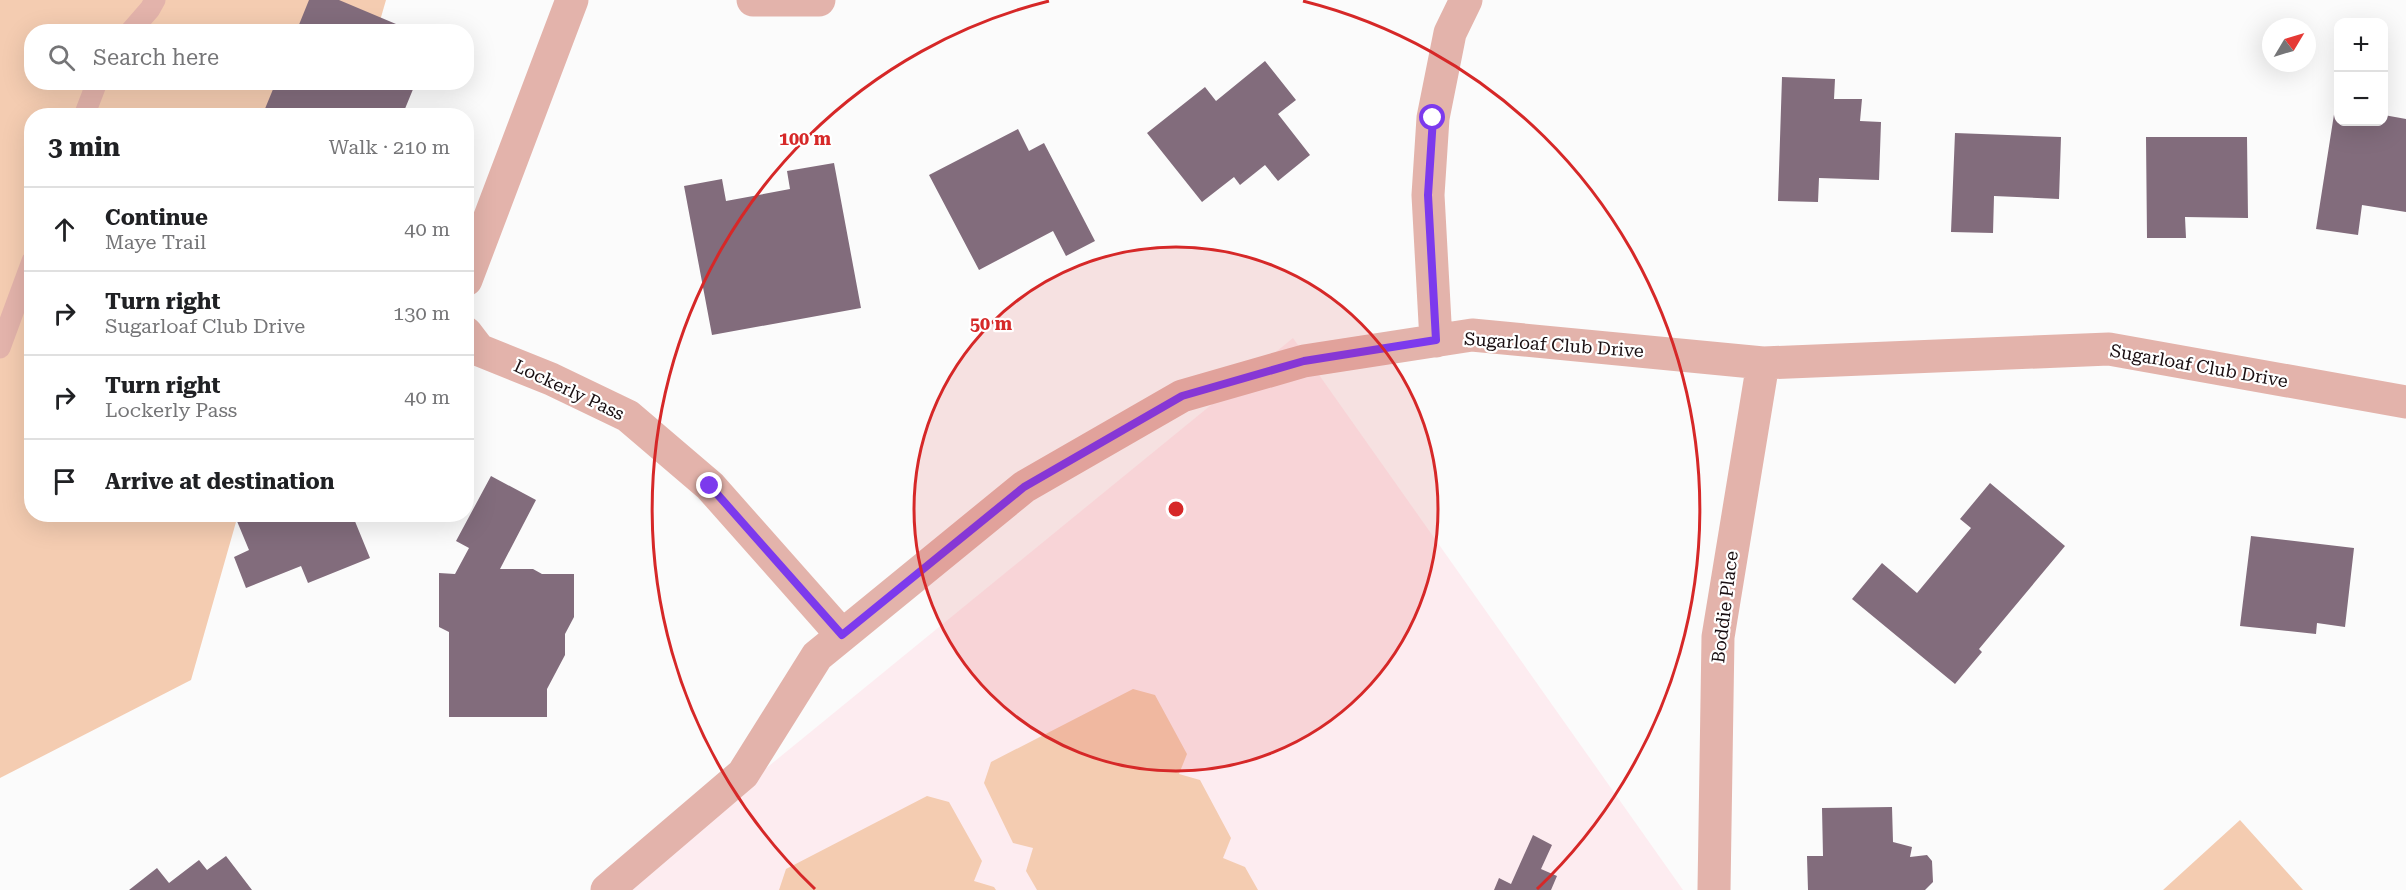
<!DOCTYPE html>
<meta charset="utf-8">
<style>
body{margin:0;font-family:"Roboto Serif",serif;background:#f2f2f2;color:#202124}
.controls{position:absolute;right:18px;top:18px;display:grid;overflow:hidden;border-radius:12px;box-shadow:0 6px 24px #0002}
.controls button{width:54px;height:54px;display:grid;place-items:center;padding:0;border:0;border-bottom:2px solid #e0e0e0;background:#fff;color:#202124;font:30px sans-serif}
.compass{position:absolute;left:2262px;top:18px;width:54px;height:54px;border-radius:50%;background:#fff;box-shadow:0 6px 24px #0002;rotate:52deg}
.stop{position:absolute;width:18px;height:18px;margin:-14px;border:4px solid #7c3aed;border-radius:50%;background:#fff}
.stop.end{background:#7c3aed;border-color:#fff;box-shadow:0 2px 6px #0008}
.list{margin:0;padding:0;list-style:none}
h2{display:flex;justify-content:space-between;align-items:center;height:78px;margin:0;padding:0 24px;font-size:26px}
h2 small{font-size:20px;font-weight:400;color:#757577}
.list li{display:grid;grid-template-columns:39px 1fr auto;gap:18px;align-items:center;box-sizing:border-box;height:84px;padding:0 24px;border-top:2px solid #e0e0e0}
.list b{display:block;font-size:22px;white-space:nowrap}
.list p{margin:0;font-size:20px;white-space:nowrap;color:#757577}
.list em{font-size:20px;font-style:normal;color:#757577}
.icon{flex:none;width:33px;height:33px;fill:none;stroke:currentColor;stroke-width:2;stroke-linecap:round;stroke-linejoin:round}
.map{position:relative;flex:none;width:2406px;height:890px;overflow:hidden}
.search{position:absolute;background:#fff;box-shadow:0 6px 24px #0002;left:24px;top:24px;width:450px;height:66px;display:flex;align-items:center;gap:15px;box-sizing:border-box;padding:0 21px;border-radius:24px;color:#757577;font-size:22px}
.panel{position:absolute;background:#fff;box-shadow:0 6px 24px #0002;left:24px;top:108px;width:450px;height:414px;border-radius:24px}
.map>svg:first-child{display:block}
.built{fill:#fdecf0}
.green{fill:#f4ccb1}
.building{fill:#826c7c}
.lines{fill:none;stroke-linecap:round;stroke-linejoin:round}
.lane{stroke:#e3b3ab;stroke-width:21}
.street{stroke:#e3b3ab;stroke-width:33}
.route{stroke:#7c3aed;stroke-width:8}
.ring{fill:none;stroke:#d62828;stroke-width:3}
.labels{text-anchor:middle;stroke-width:4.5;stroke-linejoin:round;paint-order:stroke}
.street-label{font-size:18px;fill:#190e11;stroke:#fff}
.centre{fill:#d62828;stroke:#fff;stroke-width:3}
.ring-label{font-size:18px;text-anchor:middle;font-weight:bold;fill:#d62828;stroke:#fff;stroke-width:4.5;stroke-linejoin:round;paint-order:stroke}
</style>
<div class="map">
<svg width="2406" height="890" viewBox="0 0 2406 890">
<rect width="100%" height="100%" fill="#fbfbfb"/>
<path class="built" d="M 1293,338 L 1683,890 L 617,890 Z"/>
<path class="green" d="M 0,0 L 386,0 L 377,31 L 32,32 L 32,82 L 363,83 L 353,115 L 32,116 L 32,514 L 238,515 L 191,680 L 0,778 Z
M 1133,689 L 1155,695 L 1187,754 L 1179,774 L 1200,780 L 1231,838 L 1223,858 L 1245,867 L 1258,890 L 1037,890 L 1026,871 L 1033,848 L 1013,843 L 984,783 L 991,762 Z
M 927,796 L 949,802 L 982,861 L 974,881 L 994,887 L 996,890 L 779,890 L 786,869 Z
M 2240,820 L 2303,890 L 2163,890 Z"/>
<path class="building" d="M 309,0 L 339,0 L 415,32 L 296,32 Z
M 1265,61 L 1296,100 L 1278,114 L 1310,155 L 1278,181 L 1265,165 L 1240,185 L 1234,177 L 1202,202 L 1147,133 L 1205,87 L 1216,101 Z
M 1782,77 L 1835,79 L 1834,99 L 1862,99 L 1860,121 L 1881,122 L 1879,180 L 1819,178 L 1818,202 L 1778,201 Z
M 276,82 L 416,82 L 402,116 L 262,116 Z
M 2335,108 L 2338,108 L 2338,122 L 2384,122 L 2384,115 L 2406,119 L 2406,212 L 2362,205 L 2358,235 L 2316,229 Z
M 1018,129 L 1029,151 L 1044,143 L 1095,241 L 1066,256 L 1053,231 L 979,270 L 929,175 Z
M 1955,133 L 2061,137 L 2059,199 L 1994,196 L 1993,233 L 1951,232 Z
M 2146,137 L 2247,137 L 2248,218 L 2185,217 L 2186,238 L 2147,238 Z
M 834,163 L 861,308 L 712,335 L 684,186 L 722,179 L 726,201 L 790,189 L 787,171 Z
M 491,476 L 536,500 L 500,569 L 533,569 L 542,574 L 574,574 L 574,617 L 565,634 L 565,655 L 547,689 L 547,717 L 449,717 L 449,632 L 439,627 L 439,573 L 455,574 L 469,548 L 456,541 Z
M 1990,483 L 2065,546 L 1979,649 L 1982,652 L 1955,684 L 1852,599 L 1882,563 L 1917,593 L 1971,528 L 1960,519 Z
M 234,514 L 344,514 L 345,517 L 352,514 L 370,558 L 308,583 L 301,566 L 246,588 L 234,557 L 249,550 Z
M 2251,536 L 2354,548 L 2345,627 L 2317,623 L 2316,634 L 2240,626 Z
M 1892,807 L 1893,842 L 1912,847 L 1910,857 L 1927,855 L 1932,861 L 1933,882 L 1925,890 L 1808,890 L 1807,856 L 1823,856 L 1822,808 Z
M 1533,835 L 1552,845 L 1541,869 L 1557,876 L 1551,890 L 1494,890 L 1499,878 L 1511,884 Z
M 226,856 L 252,890 L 129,890 L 157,868 L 169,883 L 199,860 L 207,870 Z"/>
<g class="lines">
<path class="lane" d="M 130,32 L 150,9 L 155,0
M 84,116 L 97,82
M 0,348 L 32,261"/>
<path class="street" d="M 753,0 L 819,0
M 466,280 L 572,0
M 466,333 L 479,350 L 551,379 L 628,416 L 710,486 L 842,635
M 1436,341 L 1428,195 L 1433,118 L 1450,33 L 1466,0
M 607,890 L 743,774 L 817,656 L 1024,487 L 1182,396 L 1304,361 L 1472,335 L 1763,363 L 2109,349 L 2406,402
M 1714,890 L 1718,637 L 1763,363"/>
</g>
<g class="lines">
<path class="route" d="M 710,486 L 842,635 L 1024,487 L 1182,396 L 1304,361 L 1436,340 L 1428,195 L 1433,118"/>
</g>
<circle cx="1176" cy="509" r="262" fill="#d62828" fill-opacity=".12"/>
<g class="ring">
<circle cx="1176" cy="509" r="262"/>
<path d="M815 889A524 524 0 0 1 1049 1M1303 1A524 524 0 0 1 1537 889"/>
</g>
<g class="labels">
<g class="street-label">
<text transform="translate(1554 345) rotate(4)" y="6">Sugarloaf Club Drive</text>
<text transform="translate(2199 366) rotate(10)" y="6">Sugarloaf Club Drive</text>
<text transform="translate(569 390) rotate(25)" y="6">Lockerly Pass</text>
<text transform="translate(1725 607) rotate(-83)" y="6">Boddie Place</text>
</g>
</g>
<circle cx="1176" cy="509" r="9" class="centre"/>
<g class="ring-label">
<text x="805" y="145">100 m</text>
<text x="991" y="330">50 m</text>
</g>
</svg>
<div class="controls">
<button>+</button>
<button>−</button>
</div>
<svg class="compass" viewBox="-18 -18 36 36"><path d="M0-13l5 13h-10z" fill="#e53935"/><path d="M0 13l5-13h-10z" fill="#757577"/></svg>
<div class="stop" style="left:1433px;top:118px"></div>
<div class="stop end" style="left:710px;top:486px"></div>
<div class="search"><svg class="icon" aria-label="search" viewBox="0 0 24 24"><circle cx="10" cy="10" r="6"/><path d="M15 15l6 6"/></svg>Search here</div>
<section class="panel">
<h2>3 min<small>Walk · 210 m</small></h2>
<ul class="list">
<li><svg class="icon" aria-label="ahead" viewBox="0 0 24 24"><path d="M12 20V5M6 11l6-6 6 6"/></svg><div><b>Continue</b><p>Maye Trail</p></div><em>40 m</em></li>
<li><svg class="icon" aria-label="right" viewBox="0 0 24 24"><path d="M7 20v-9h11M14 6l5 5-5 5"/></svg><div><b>Turn right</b><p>Sugarloaf Club Drive</p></div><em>130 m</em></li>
<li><svg class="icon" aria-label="right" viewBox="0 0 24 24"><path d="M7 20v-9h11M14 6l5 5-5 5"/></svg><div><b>Turn right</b><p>Lockerly Pass</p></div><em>40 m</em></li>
<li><svg class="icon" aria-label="arrive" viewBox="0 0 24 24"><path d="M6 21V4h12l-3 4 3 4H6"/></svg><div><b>Arrive at destination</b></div></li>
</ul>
</section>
</div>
